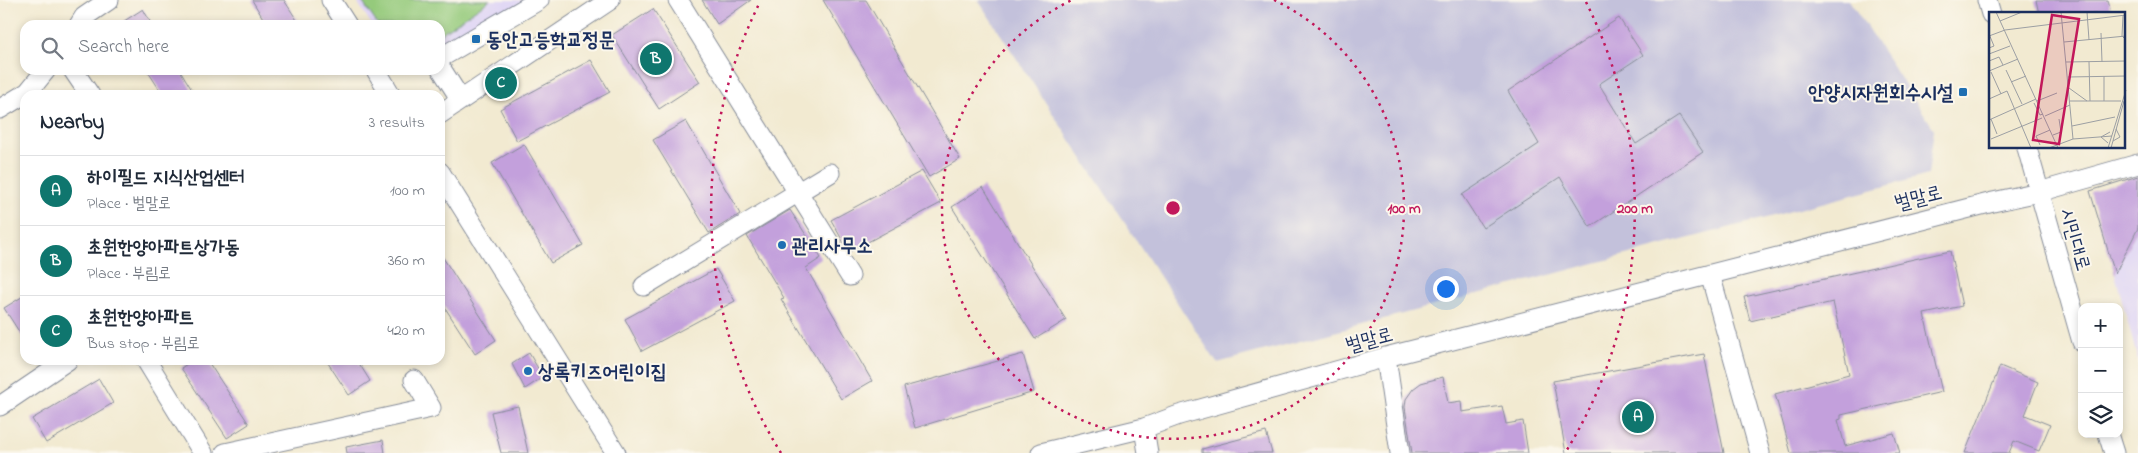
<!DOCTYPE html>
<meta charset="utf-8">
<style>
body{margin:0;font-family:"Indie Flower","Poor Story",sans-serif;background:#f2f2f3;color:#1f2937}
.controls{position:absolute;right:15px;bottom:15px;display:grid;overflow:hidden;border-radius:10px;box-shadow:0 2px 8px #0003}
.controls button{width:45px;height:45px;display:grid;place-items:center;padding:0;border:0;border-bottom:1px solid #e0e1e3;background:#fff;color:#1f2937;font:25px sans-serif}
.you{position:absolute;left:1445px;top:288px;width:18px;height:18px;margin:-12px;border:4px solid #fff;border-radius:50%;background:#1a73e8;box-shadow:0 0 0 8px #1a73e833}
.badge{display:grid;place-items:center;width:32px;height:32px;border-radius:50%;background:#0f766e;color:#fff;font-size:16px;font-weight:700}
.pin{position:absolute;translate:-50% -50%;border:2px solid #fff;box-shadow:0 1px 5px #0006}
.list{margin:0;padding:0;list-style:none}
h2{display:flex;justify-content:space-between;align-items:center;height:65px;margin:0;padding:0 20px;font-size:21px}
h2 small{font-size:16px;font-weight:400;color:#747a83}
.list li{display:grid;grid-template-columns:32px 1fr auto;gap:15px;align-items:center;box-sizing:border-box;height:70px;padding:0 20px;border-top:1px solid #e0e1e3}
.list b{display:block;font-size:19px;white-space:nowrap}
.list p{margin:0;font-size:16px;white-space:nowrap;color:#747a83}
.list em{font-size:16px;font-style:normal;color:#747a83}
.icon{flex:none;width:28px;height:28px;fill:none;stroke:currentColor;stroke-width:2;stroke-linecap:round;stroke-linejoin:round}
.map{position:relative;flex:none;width:2138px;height:453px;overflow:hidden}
.search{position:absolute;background:#fff;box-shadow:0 2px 8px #0003;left:20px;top:20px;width:425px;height:55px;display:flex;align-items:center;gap:12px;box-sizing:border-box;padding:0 18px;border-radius:15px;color:#747a83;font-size:19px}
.panel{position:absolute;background:#fff;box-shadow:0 2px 8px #0003;left:20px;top:90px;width:425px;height:275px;border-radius:15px}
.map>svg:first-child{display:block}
.built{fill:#dfd5f5}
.industrial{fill:#c3c1db}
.green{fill:#95ca7c;stroke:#587c6d}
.building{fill:#c3a0dc}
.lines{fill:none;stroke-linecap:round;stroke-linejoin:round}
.minor-casing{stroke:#868c98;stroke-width:21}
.minor{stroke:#fff;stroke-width:19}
.ring{fill:none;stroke:#c2185b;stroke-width:2.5;stroke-dasharray:2.5 5}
.poi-dot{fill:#1f6fb2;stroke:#fbf7ec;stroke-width:2}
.labels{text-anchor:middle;stroke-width:4;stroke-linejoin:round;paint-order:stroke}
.poi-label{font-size:20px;font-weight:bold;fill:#1b2f5e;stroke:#fbf7ec;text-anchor:start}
.street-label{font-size:20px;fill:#1b2f5e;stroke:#fbf7ec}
.inset-road{fill:none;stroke:#9c9fa3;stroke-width:1}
.view{fill:#c2185b;fill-opacity:0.15;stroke:#c2185b;stroke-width:2.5}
.inset-edge{fill:none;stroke:#1b2f5e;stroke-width:2.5}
.centre{fill:#c2185b;stroke:#fbf7ec;stroke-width:2.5}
.ring-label{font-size:15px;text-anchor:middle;font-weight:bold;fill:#c2185b;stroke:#fbf7ec;stroke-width:4;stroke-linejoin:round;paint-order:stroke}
</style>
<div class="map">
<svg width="2138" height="453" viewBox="0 0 2138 453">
<rect width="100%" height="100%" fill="#fbf7ec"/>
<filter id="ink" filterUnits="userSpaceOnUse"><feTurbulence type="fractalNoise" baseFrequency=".02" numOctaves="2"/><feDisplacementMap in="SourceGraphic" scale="10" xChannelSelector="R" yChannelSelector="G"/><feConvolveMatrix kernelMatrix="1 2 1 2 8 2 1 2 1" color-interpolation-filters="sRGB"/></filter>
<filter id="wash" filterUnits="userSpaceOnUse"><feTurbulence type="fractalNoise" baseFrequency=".0096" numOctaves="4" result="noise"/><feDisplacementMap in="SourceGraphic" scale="20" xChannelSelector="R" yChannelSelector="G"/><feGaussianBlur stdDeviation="1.12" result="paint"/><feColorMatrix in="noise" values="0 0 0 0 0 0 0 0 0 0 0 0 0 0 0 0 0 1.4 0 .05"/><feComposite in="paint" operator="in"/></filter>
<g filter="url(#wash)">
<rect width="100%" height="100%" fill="#f2ead1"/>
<path class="built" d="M 356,0 L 531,0 L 440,57 L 440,25 L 372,25 Z
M 2138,228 L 2138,361 L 2115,274 Z"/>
<path class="industrial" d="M 978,0 L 1849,0 L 1934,129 L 1928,175 L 1217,363 Z"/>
<path class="green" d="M 361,0 L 490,0 L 440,34 L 440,25 L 378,25 Z"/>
<g id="blocks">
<path class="building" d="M 252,0 L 284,0 L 300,25 L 267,25 Z
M 702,0 L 751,0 L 717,24 Z
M 823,0 L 866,0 L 960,159 L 929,177 Z
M 2036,0 L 2108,0 L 2111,14 L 2039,14 Z
M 143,9 L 152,25 L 118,25 Z
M 653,9 L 700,82 L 659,109 L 612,35 Z
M 1619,18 L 1643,55 L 1599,84 L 1636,144 L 1679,116 L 1703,152 L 1590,227 L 1560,177 L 1483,228 L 1462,195 L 1539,144 L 1508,91 Z
M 591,60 L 610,92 L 517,141 L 500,109 Z
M 147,70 L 180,70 L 195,95 L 163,95 Z
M 686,121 L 740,214 L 709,233 L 653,140 Z
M 524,144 L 583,245 L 551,263 L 492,163 Z
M 922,171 L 941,203 L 849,252 L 831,220 Z
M 2138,176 L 2138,228 L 2115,274 L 2090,191 Z
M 983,187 L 1066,320 L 1035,339 L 952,207 Z
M 790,210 L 821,258 L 806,268 L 872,381 L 841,399 L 781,299 L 784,298 L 747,236 Z
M 1950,251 L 1962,306 L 1924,314 L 1942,392 L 1841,415 L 1841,419 L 1838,420 L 1845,446 L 1894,433 L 1900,453 L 1791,453 L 1775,394 L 1849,374 L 1833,302 L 1750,321 L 1744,297 Z
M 440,253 L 496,340 L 475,354 L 440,300 Z
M 716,269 L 735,301 L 642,351 L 625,319 Z
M 25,295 L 25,341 L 4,308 Z
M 529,353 L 543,377 L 525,389 L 512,364 Z
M 1023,354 L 1034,392 L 915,428 L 904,387 Z
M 1704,354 L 1724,453 L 1566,453 L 1553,381 Z
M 193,360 L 207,360 L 249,424 L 227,438 L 181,368 Z
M 326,360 L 357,360 L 370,381 L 349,395 Z
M 2000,366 L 2038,382 L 2025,415 L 2050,425 L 2039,451 L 2014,441 L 2009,453 L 1965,453 Z
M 1443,377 L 1448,403 L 1461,401 L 1462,412 L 1502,406 L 1506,424 L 1523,421 L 1528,453 L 1412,453 L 1405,407 L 1406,399 L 1413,389 L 1421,383 Z
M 99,379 L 113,403 L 46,443 L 32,419 Z
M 518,406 L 528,453 L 501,453 L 491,412 Z
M 1266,432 L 1272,453 L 1202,453 L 1202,449 Z
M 383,440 L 385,453 L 347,453 L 346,447 Z"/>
</g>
</g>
<g filter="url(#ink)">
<use href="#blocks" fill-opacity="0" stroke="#868c98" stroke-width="1"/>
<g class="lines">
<defs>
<path id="minor" d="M 331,0 L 347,25
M 678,0 L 850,276
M 1987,0 L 1991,14
M 79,25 L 84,17 L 109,0
M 440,58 L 539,0
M 440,67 L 461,100
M 73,70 L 90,95
M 376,70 L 391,95
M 0,109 L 28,92 L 46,70
M 440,114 L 610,0
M 2027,148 L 2082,342
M 440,172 L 616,453
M 1710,274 L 1760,453
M 644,286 L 830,173
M 1386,357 L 1400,453
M 146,360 L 203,453
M 0,406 L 68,360
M 1144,428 L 1148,453
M 2108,434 L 2114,453
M 225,453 L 431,408 L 414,380
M 1041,453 L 1144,428 L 1179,415 L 1386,357 L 1993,202 L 2039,192 L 2138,164"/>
</defs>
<use href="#minor" class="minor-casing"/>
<use href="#minor" class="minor"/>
</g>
</g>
<g class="ring">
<path d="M1274 0A231 231 0 1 1 1072 0"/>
<path d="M781 453A462 462 0 0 1 760 2M1586 2A462 462 0 0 1 1565 453"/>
</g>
<g class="poi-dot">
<rect x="471" y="34" width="10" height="10" rx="2.5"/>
<rect x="1958" y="87" width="10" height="10" rx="2.5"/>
<circle cx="782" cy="245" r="5"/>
<circle cx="528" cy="371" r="5"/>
</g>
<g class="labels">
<g class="poi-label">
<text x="486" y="46">동안고등학교정문</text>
<text x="1953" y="99" text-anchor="end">안양시자원회수시설</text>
<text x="792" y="252">관리사무소</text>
<text x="538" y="378">상록키즈어린이집</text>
</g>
<g class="street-label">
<text transform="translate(1918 197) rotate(-14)" y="7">벌말로</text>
<text transform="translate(2076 239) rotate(74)" y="7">시민대로</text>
<text transform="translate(1369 339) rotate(-15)" y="7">벌말로</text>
</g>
</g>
<g transform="translate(1989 12)">
<rect width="136" height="136" fill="#f2ead1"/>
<path class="inset-road" d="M 7,0 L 69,136M 72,0 L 84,127M 98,0 L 100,28M 134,3 L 133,24 L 137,28M 11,9 L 33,0M 112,21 L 113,50M 0,24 L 16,18 L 137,3M 75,30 L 137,24M 0,36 L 5,34 L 0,22M 0,42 L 21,34M 0,49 L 10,45 L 14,53M 77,50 L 137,49M 100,50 L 101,89M 17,58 L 33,92M 0,59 L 29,47M 2,60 L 12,82M 115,64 L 115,89M 79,65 L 137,64M 22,70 L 37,64M 80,76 L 98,89M 0,87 L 18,79 L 42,136M 48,89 L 68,81M 81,89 L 132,89M 45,91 L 51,103 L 54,102M 56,104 L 81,93M 2,107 L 8,122M 0,108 L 47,87M 83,114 L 126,105M 64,123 L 72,120 L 70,107M 2,127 L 53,106M 124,129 L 131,125 L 127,117M 119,131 L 112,125 L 121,120M 51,133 L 47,124 L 61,118M 60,136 L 84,127 L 123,124M 119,136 L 137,78M 122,136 L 135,89"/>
<path class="view" d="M 63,3 L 90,7 L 70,132 L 44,128 Z"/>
<rect width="136" height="136" class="inset-edge"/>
</g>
<circle cx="1173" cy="208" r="8" class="centre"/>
<g class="ring-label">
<text x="1404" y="213">100 m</text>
<text x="1635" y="213">200 m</text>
</g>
</svg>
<div class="controls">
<button>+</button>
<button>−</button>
<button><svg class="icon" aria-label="layers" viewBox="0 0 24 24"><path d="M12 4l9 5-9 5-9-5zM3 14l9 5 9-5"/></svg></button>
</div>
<div class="you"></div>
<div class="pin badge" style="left:1638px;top:417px">A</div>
<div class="pin badge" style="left:656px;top:59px">B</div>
<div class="pin badge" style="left:501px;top:83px">C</div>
<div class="search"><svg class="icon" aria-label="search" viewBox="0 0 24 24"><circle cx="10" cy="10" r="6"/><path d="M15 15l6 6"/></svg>Search here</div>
<section class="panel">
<h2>Nearby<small>3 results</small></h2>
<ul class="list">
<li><span class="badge">A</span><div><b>하이필드 지식산업센터</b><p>Place · 벌말로</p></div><em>100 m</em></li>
<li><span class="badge">B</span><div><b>초원한양아파트상가동</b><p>Place · 부림로</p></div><em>360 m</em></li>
<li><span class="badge">C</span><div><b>초원한양아파트</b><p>Bus stop · 부림로</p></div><em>420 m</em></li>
</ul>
</section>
</div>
